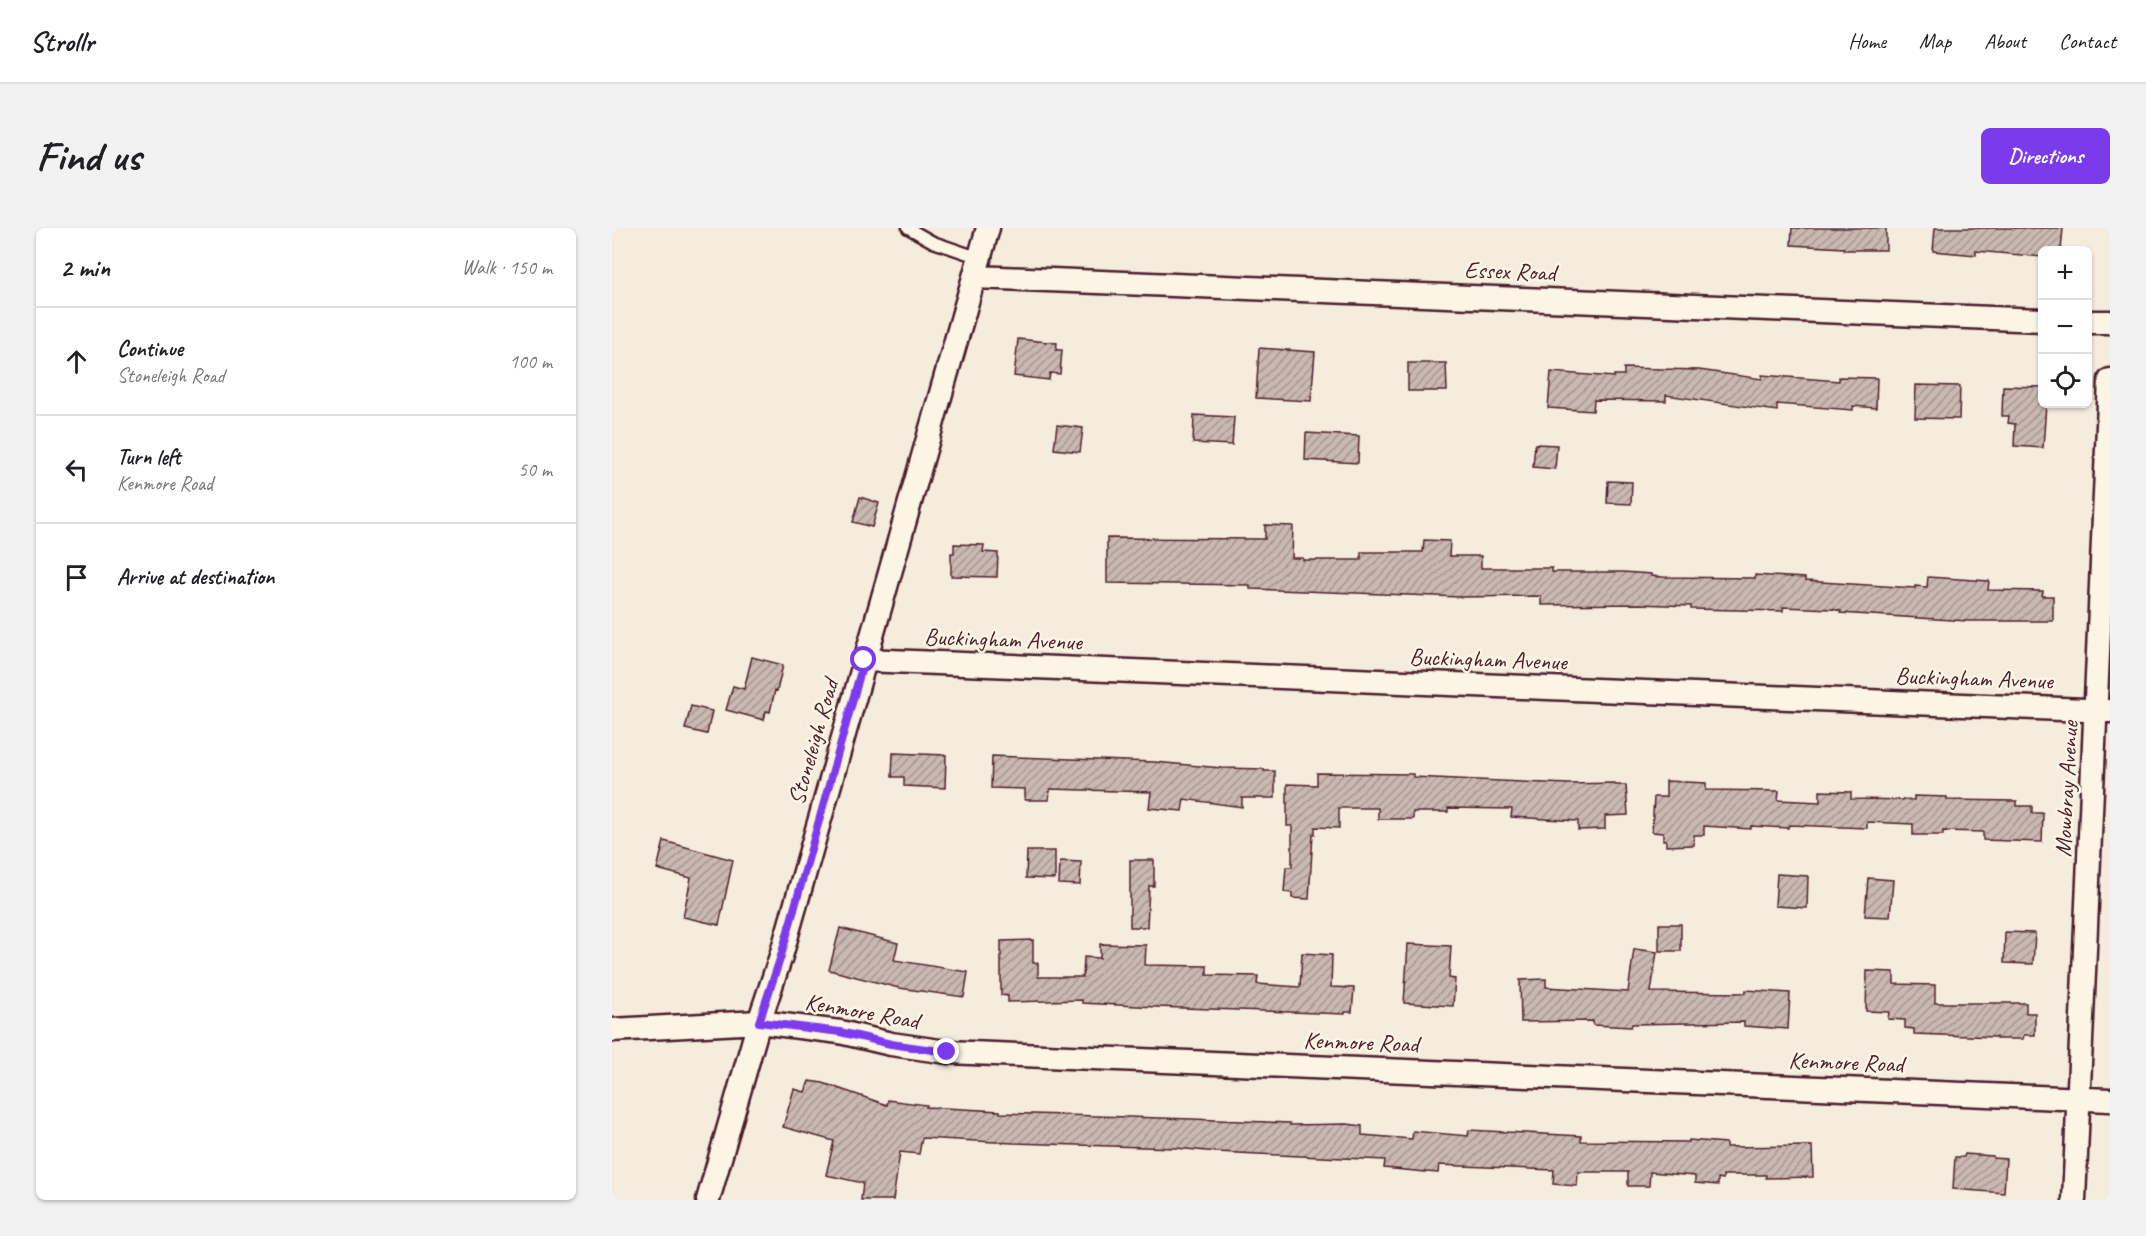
<!DOCTYPE html>
<meta charset="utf-8">
<style>
body{margin:0;font-family:Caveat,sans-serif;background:#f2f2f2;color:#202124}
.controls{position:absolute;right:18px;top:18px;display:grid;overflow:hidden;border-radius:9px;box-shadow:0 2px 4px #0004}
.controls button{width:54px;height:54px;display:grid;place-items:center;padding:0;border:0;border-bottom:2px solid #e0e0e0;background:#fff;color:#202124;font:30px sans-serif}
.stop{position:absolute;width:18px;height:18px;margin:-14px;border:4px solid #7c3aed;border-radius:50%;background:#fff}
.stop.end{background:#7c3aed;border-color:#fff;box-shadow:0 2px 6px #0008}
.list{margin:0;padding:0;list-style:none}
h2{display:flex;justify-content:space-between;align-items:center;height:78px;margin:0;padding:0 24px;font-size:26px}
h2 small{font-size:20px;font-weight:400;color:#757577}
.list li{display:grid;grid-template-columns:39px 1fr auto;gap:18px;align-items:center;box-sizing:border-box;height:108px;padding:0 24px;border-top:2px solid #e0e0e0}
.list b{display:block;font-size:22px;white-space:nowrap}
.list p{margin:0;font-size:20px;white-space:nowrap;color:#757577}
.list em{font-size:20px;font-style:normal;color:#757577}
.icon{flex:none;width:33px;height:33px;fill:none;stroke:currentColor;stroke-width:2;stroke-linecap:round;stroke-linejoin:round}
.map{position:relative;flex:none;width:1498px;height:972px;overflow:hidden;border-radius:9px}
header{display:flex;align-items:center;gap:36px;box-sizing:border-box;height:84px;padding:0 30px;background:#fff;border-bottom:2px solid #e0e0e0}
header strong{font-size:28px}
nav{display:flex;gap:33px;margin-inline-start:auto;font-size:21px}
.intro{display:flex;align-items:center;justify-content:space-between;box-sizing:border-box;height:144px;padding:0 36px}
h1{margin:0;font-size:42px}
.button{padding:15px 27px;border-radius:9px;background:#7c3aed;color:#fff;font-size:21px;font-weight:700}
main{display:flex;gap:36px;padding:0 36px}
aside{flex:1;background:#fff;border-radius:9px;box-shadow:0 2px 4px #0004}
.map>svg:first-child{display:block}
.building{fill:url(#building-hatch);stroke:#4a1f2b;stroke-width:1.5}
.lines{fill:none;stroke-linecap:round;stroke-linejoin:round}
.service-casing{stroke:#4a1f2b;stroke-width:15}
.minor-casing{stroke:#4a1f2b;stroke-width:27}
.service{stroke:#fcf5e5;stroke-width:10}
.minor{stroke:#fcf5e5;stroke-width:22}
.route{stroke:#7c3aed;stroke-width:8}
.labels{text-anchor:middle;stroke-width:5;stroke-linejoin:round;paint-order:stroke}
.street-label{font-size:24px;fill:#4a1f2b;stroke:#fcf5e5}
</style>
<header>
<strong>Strollr</strong>
<nav><a>Home</a><a>Map</a><a>About</a><a>Contact</a></nav>
</header>
<div class="intro"><h1>Find us</h1><a class="button">Directions</a></div>
<main>
<aside>
<h2>2 min<small>Walk · 150 m</small></h2>
<ul class="list">
<li><svg class="icon" aria-label="ahead" viewBox="0 0 24 24"><path d="M12 20V5M6 11l6-6 6 6"/></svg><div><b>Continue</b><p>Stoneleigh Road</p></div><em>100 m</em></li>
<li><svg class="icon" aria-label="left" viewBox="0 0 24 24"><path d="M17 20v-9H6M10 6l-5 5 5 5"/></svg><div><b>Turn left</b><p>Kenmore Road</p></div><em>50 m</em></li>
<li><svg class="icon" aria-label="arrive" viewBox="0 0 24 24"><path d="M6 21V4h12l-3 4 3 4H6"/></svg><div><b>Arrive at destination</b></div></li>
</ul>
</aside>
<div class="map">
<svg width="1498" height="972" viewBox="0 0 1498 972">
<defs>
<pattern id="building-hatch" width="6" height="6" patternUnits="userSpaceOnUse" patternTransform="scale(1.5)"><rect width="6" height="6" fill="#cab9b1"/><path d="M-1 1l2-2M0 6l6-6M5 7l2-2" fill="none" stroke="#a69690"/></pattern>
</defs>
<rect width="100%" height="100%" fill="#f5ecde"/>
<filter id="ink" filterUnits="userSpaceOnUse"><feTurbulence type="fractalNoise" baseFrequency=".0167" numOctaves="2"/><feDisplacementMap in="SourceGraphic" scale="12" xChannelSelector="R" yChannelSelector="G"/><feConvolveMatrix kernelMatrix="1 2 1 2 8 2 1 2 1" color-interpolation-filters="sRGB"/></filter>
<g filter="url(#ink)">
<path class="building" d="M 1180,0 L 1274,0 L 1274,22 L 1232,22 L 1232,20 L 1179,17 Z
M 1323,0 L 1451,0 L 1449,22 L 1431,22 L 1431,29 L 1364,23 L 1364,27 L 1321,23 Z
M 406,111 L 445,115 L 444,122 L 450,122 L 448,146 L 438,145 L 437,152 L 402,148 Z
M 647,120 L 703,124 L 699,173 L 644,170 Z
M 796,135 L 834,135 L 835,163 L 796,163 Z
M 1012,140 L 1087,142 L 1150,151 L 1150,147 L 1227,153 L 1227,149 L 1265,150 L 1264,180 L 1241,178 L 1241,182 L 1165,176 L 1165,183 L 1054,167 L 1054,173 L 982,172 L 981,183 L 936,180 L 939,144 L 1002,149 L 1002,147 L 1012,147 Z
M 1304,157 L 1348,158 L 1347,191 L 1303,190 Z
M 1391,158 L 1431,159 L 1431,176 L 1434,176 L 1431,220 L 1402,218 L 1403,196 L 1396,195 L 1397,188 L 1390,188 Z
M 582,187 L 622,189 L 620,217 L 581,215 Z
M 445,197 L 471,200 L 468,224 L 442,221 Z
M 694,205 L 747,208 L 746,235 L 693,232 Z
M 923,216 L 945,217 L 943,241 L 921,239 Z
M 996,253 L 1020,254 L 1019,276 L 995,275 Z
M 248,269 L 267,275 L 260,299 L 241,294 Z
M 653,297 L 681,298 L 680,330 L 691,330 L 691,332 L 749,332 L 749,324 L 811,324 L 812,312 L 838,313 L 837,328 L 869,328 L 869,340 L 940,340 L 940,344 L 1011,344 L 1039,346 L 1039,348 L 1051,349 L 1143,350 L 1143,347 L 1193,350 L 1193,353 L 1303,360 L 1303,358 L 1315,359 L 1316,349 L 1377,353 L 1376,362 L 1431,363 L 1430,368 L 1441,368 L 1441,393 L 1356,393 L 1228,385 L 1229,383 L 1220,381 L 1171,379 L 1171,383 L 1079,381 L 1079,378 L 1027,376 L 929,377 L 929,368 L 849,369 L 638,361 L 638,357 L 495,355 L 495,310 L 653,311 Z
M 342,316 L 372,317 L 371,324 L 386,325 L 385,349 L 339,348 L 339,325 L 342,325 Z
M 140,429 L 171,437 L 165,463 L 163,462 L 158,484 L 154,483 L 152,492 L 114,482 L 121,458 L 132,461 Z
M 79,478 L 100,483 L 95,506 L 73,501 Z
M 281,525 L 334,527 L 333,560 L 292,558 L 292,549 L 280,549 Z
M 380,528 L 542,534 L 610,540 L 652,541 L 652,543 L 663,543 L 663,570 L 630,570 L 630,579 L 572,571 L 570,583 L 537,580 L 539,564 L 438,561 L 437,572 L 413,572 L 413,561 L 379,560 Z
M 705,545 L 801,546 L 801,549 L 956,556 L 1003,555 L 1003,557 L 1014,557 L 1016,587 L 993,588 L 993,601 L 966,602 L 966,593 L 899,589 L 900,581 L 836,580 L 836,584 L 801,584 L 801,591 L 766,591 L 766,580 L 727,580 L 727,600 L 703,599 L 703,606 L 701,606 L 697,671 L 680,670 L 680,665 L 672,664 L 674,639 L 680,639 L 680,598 L 675,598 L 675,556 L 705,557 Z
M 1054,553 L 1094,555 L 1094,562 L 1167,563 L 1166,572 L 1208,574 L 1208,563 L 1239,564 L 1239,571 L 1302,572 L 1302,568 L 1335,569 L 1335,572 L 1405,573 L 1405,578 L 1420,578 L 1420,585 L 1431,585 L 1430,614 L 1371,612 L 1371,604 L 1331,603 L 1331,607 L 1301,607 L 1301,596 L 1255,594 L 1255,600 L 1177,597 L 1176,600 L 1139,598 L 1139,601 L 1092,598 L 1092,607 L 1082,607 L 1082,617 L 1054,618 L 1054,612 L 1051,612 L 1051,605 L 1040,604 L 1042,569 L 1054,569 Z
M 52,613 L 121,632 L 107,697 L 71,689 L 79,650 L 45,641 Z
M 415,623 L 443,623 L 443,651 L 414,650 Z
M 518,632 L 542,632 L 542,658 L 537,658 L 535,699 L 518,699 Z
M 448,633 L 469,634 L 468,657 L 447,656 Z
M 1165,646 L 1196,648 L 1195,680 L 1163,678 Z
M 1256,650 L 1281,652 L 1278,689 L 1253,688 Z
M 1047,696 L 1069,696 L 1069,723 L 1047,723 Z
M 228,700 L 286,715 L 282,732 L 356,744 L 352,769 L 287,760 L 217,742 Z
M 1393,704 L 1423,705 L 1421,736 L 1392,735 Z
M 421,712 L 421,735 L 426,735 L 426,749 L 471,749 L 472,729 L 488,730 L 488,716 L 534,717 L 533,737 L 595,738 L 595,747 L 646,748 L 645,756 L 688,759 L 690,725 L 720,727 L 719,759 L 742,760 L 740,784 L 733,784 L 733,786 L 544,779 L 470,775 L 470,772 L 396,774 L 396,768 L 389,767 L 389,713 Z
M 796,716 L 839,718 L 837,750 L 843,751 L 841,778 L 792,775 Z
M 1022,721 L 1045,724 L 1039,764 L 1134,765 L 1134,762 L 1178,765 L 1176,801 L 1132,798 L 1132,794 L 1020,796 L 1019,799 L 981,797 L 981,793 L 909,794 L 908,752 L 934,751 L 934,759 L 1016,764 Z
M 1255,743 L 1282,744 L 1282,756 L 1323,757 L 1323,775 L 1414,775 L 1414,785 L 1423,785 L 1423,807 L 1412,807 L 1411,811 L 1384,811 L 1384,809 L 1302,806 L 1302,801 L 1293,800 L 1293,792 L 1276,791 L 1277,784 L 1254,783 Z
M 197,853 L 211,855 L 275,877 L 276,872 L 315,877 L 314,879 L 388,883 L 388,885 L 580,891 L 678,895 L 678,897 L 735,896 L 750,898 L 750,907 L 800,911 L 801,903 L 856,908 L 857,902 L 969,908 L 969,913 L 1077,914 L 1077,912 L 1114,915 L 1114,919 L 1200,918 L 1201,949 L 1154,950 L 1154,947 L 1111,947 L 1111,951 L 1106,950 L 1106,957 L 1083,955 L 1083,948 L 1038,944 L 1037,958 L 1016,958 L 1016,944 L 966,944 L 965,958 L 941,956 L 942,942 L 827,937 L 826,945 L 814,944 L 772,940 L 773,932 L 605,924 L 564,920 L 401,915 L 310,910 L 307,926 L 288,924 L 281,972 L 249,972 L 251,955 L 214,947 L 222,913 L 171,899 L 182,861 L 193,864 Z
M 1353,926 L 1381,928 L 1381,930 L 1394,931 L 1392,965 L 1341,961 L 1343,929 L 1352,929 Z"/>
<g class="lines">
<defs>
<path id="service" d="M 296,0 L 321,14 L 368,30"/>
<path id="minor" d="M 363,49 L 1430,92
M 1476,94 L 1498,94
M 252,432 L 1498,483
M 0,802 L 147,794 L 228,804 L 279,816 L 335,824 L 1498,872
M 96,972 L 147,794 L 169,728 L 376,0
M 1462,972 L 1498,152"/>
</defs>
<use href="#service" class="service-casing"/>
<use href="#minor" class="minor-casing"/>
<use href="#service" class="service"/>
<use href="#minor" class="minor"/>
</g>
</g>
<g class="lines" filter="url(#ink)">
<path class="route" d="M 252,432 L 169,728 L 147,794 L 228,804 L 279,816 L 335,824"/>
</g>
<g class="labels">
<g class="street-label">
<text transform="translate(898 43) rotate(2)" y="8">Essex Road</text>
<text transform="translate(391 411) rotate(2)" y="8">Buckingham Avenue</text>
<text transform="translate(876 431) rotate(2)" y="8">Buckingham Avenue</text>
<text transform="translate(1362 450) rotate(2)" y="8">Buckingham Avenue</text>
<text transform="translate(201 514) rotate(-74)" y="8">Stoneleigh Road</text>
<text transform="translate(1454 561) rotate(-87)" y="8">Mowbray Avenue</text>
<text transform="translate(250 783) rotate(10)" y="8">Kenmore Road</text>
<text transform="translate(749 814) rotate(2)" y="8">Kenmore Road</text>
<text transform="translate(1234 834) rotate(2)" y="8">Kenmore Road</text>
</g>
</g>
</svg>
<div class="controls">
<button>+</button>
<button>−</button>
<button><svg class="icon" aria-label="locate" viewBox="0 0 24 24"><circle cx="12" cy="12" r="6"/><path d="M12 2v4M12 18v4M2 12h4M18 12h4"/></svg></button>
</div>
<div class="stop" style="left:252px;top:432px"></div>
<div class="stop end" style="left:335px;top:824px"></div>
</div>
</main>
